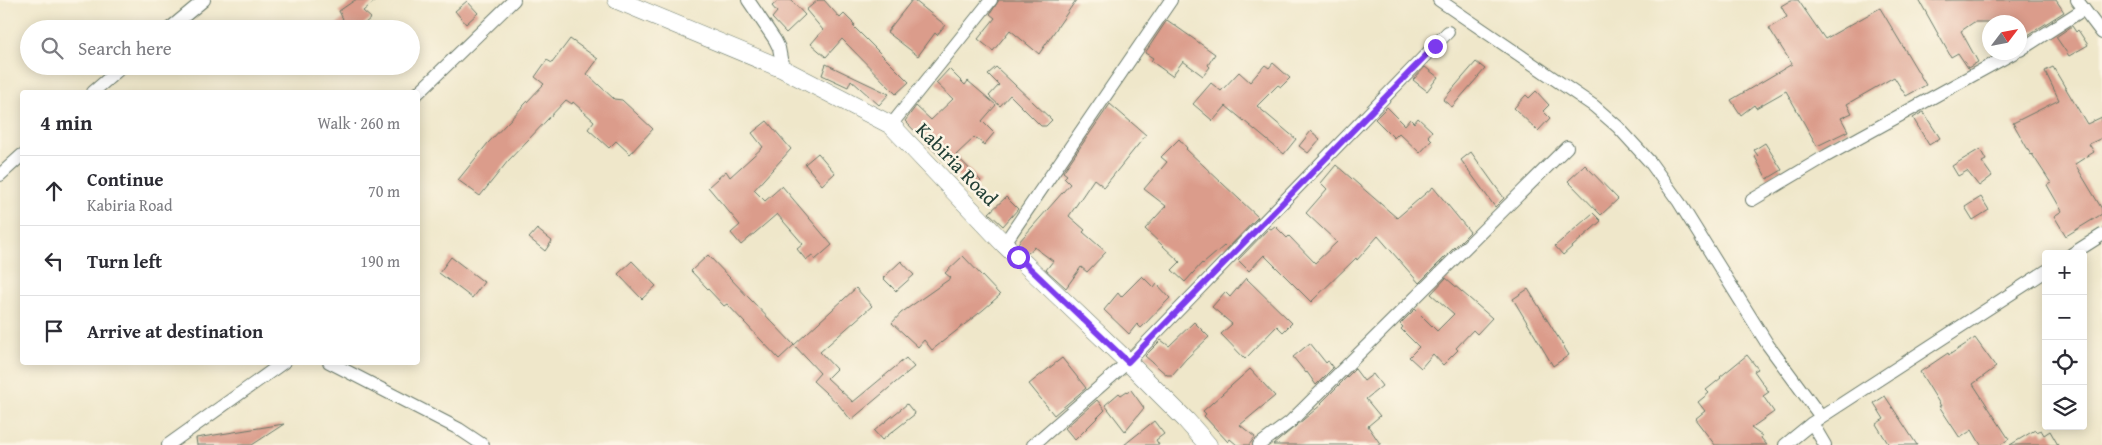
<!DOCTYPE html>
<meta charset="utf-8">
<style>
body{margin:0;font-family:"Gentium Book Plus",serif;background:#f2f2f3;color:#2b2b33}
.controls{position:absolute;right:15px;bottom:15px;display:grid;overflow:hidden;border-radius:5px;box-shadow:0 2px 12px #0003}
.controls button{width:45px;height:45px;display:grid;place-items:center;padding:0;border:0;border-bottom:1px solid #e1e1e2;background:#fff;color:#2b2b33;font:25px sans-serif}
.compass{position:absolute;left:1982px;top:15px;width:45px;height:45px;border-radius:50%;background:#fff;box-shadow:0 2px 12px #0003;rotate:58deg}
.stop{position:absolute;width:15px;height:15px;margin:-11px;border:4px solid #7c3aed;border-radius:50%;background:#fff}
.stop.end{background:#7c3aed;border-color:#fff;box-shadow:0 1px 5px #0008}
.list{margin:0;padding:0;list-style:none}
h2{display:flex;justify-content:space-between;align-items:center;height:65px;margin:0;padding:0 20px;font-size:21px}
h2 small{font-size:16px;font-weight:400;color:#7c7c81}
.list li{display:grid;grid-template-columns:32px 1fr auto;gap:15px;align-items:center;box-sizing:border-box;height:70px;padding:0 20px;border-top:1px solid #e1e1e2}
.list b{display:block;font-size:19px;white-space:nowrap}
.list p{margin:0;font-size:16px;white-space:nowrap;color:#7c7c81}
.list em{font-size:16px;font-style:normal;color:#7c7c81}
.icon{flex:none;width:28px;height:28px;fill:none;stroke:currentColor;stroke-width:2;stroke-linecap:round;stroke-linejoin:round}
.map{position:relative;flex:none;width:2102px;height:445px;overflow:hidden}
.search{position:absolute;background:#fff;box-shadow:0 2px 12px #0003;left:20px;top:20px;width:400px;height:55px;display:flex;align-items:center;gap:12px;box-sizing:border-box;padding:0 18px;border-radius:28px;color:#7c7c81;font-size:19px}
.panel{position:absolute;background:#fff;box-shadow:0 2px 12px #0003;left:20px;top:90px;width:400px;height:275px;border-radius:5px}
.map>svg:first-child{display:block}
.building{fill:#db9c8b}
.lines{fill:none;stroke-linecap:round;stroke-linejoin:round}
.minor-casing{stroke:#687868;stroke-width:14}
.secondary-casing{stroke:#687868;stroke-width:19}
.minor{stroke:#fff;stroke-width:12}
.secondary{stroke:#fff;stroke-width:18}
.route{stroke:#7c3aed;stroke-width:6}
.labels{text-anchor:middle;stroke-width:5;stroke-linejoin:round;paint-order:stroke}
.street-label{font-size:20px;fill:#1f3d34;stroke:#fcf5e5}
</style>
<div class="map">
<svg width="2102" height="445" viewBox="0 0 2102 445">
<rect width="100%" height="100%" fill="#fcf5e5"/>
<filter id="ink" filterUnits="userSpaceOnUse"><feTurbulence type="fractalNoise" baseFrequency=".02" numOctaves="2"/><feDisplacementMap in="SourceGraphic" scale="10" xChannelSelector="R" yChannelSelector="G"/><feConvolveMatrix kernelMatrix="1 2 1 2 8 2 1 2 1" color-interpolation-filters="sRGB"/></filter>
<filter id="wash" filterUnits="userSpaceOnUse"><feTurbulence type="fractalNoise" baseFrequency=".0096" numOctaves="4" result="noise"/><feDisplacementMap in="SourceGraphic" scale="20" xChannelSelector="R" yChannelSelector="G"/><feGaussianBlur stdDeviation="1.12" result="paint"/><feColorMatrix in="noise" values="0 0 0 0 0 0 0 0 0 0 0 0 0 0 0 0 0 1.4 0 .05"/><feComposite in="paint" operator="in"/></filter>
<g filter="url(#wash)">
<rect width="100%" height="100%" fill="#efe7ca"/>
<g id="blocks">
<path class="building" d="M 355,0 L 376,0 L 363,11 L 371,18 L 358,29 L 330,29 L 343,19 L 339,11 Z
M 779,0 L 791,0 L 805,15 L 786,33 L 772,18 L 777,12 L 772,6 Z
M 818,0 L 824,0 L 840,18 L 844,14 L 855,25 L 853,26 L 909,82 L 896,94 L 842,39 L 826,57 L 811,44 L 823,30 L 806,10 Z
M 912,0 L 914,0 L 945,25 L 937,35 L 935,33 L 918,56 L 887,32 Z
M 999,0 L 1076,0 L 1039,54 L 1010,30 L 993,51 L 978,39 L 995,18 L 990,14 Z
M 1791,0 L 1798,0 L 1825,39 L 1880,8 L 1926,85 L 1906,96 L 1894,77 L 1847,104 L 1852,113 L 1841,118 L 1848,131 L 1817,146 L 1786,91 L 1756,108 L 1754,105 L 1741,115 L 1731,100 L 1792,64 L 1769,28 L 1787,17 L 1781,6 Z
M 1919,0 L 2056,0 L 2064,12 L 2025,37 L 2020,30 L 2020,22 L 1974,22 L 1961,31 L 1978,62 L 1968,68 L 1958,53 L 1951,57 Z
M 467,1 L 478,13 L 466,24 L 455,11 Z
M 1167,20 L 1215,54 L 1208,65 L 1210,67 L 1203,76 L 1183,61 L 1172,76 L 1151,61 L 1153,58 L 1145,53 Z
M 2072,26 L 2076,32 L 2078,30 L 2088,45 L 2069,56 L 2056,37 Z
M 570,39 L 598,59 L 587,74 L 614,99 L 622,100 L 653,129 L 630,154 L 616,141 L 609,148 L 588,129 L 594,121 L 573,102 L 572,104 L 566,100 L 508,161 L 480,196 L 458,180 L 488,143 L 544,84 L 535,77 L 547,60 L 552,63 Z
M 1476,62 L 1485,69 L 1452,107 L 1443,100 Z
M 1273,63 L 1290,78 L 1281,87 L 1278,85 L 1257,106 L 1296,139 L 1284,154 L 1226,106 L 1213,121 L 1193,104 L 1211,83 L 1221,91 L 1239,72 L 1250,82 L 1265,65 L 1269,68 Z
M 826,64 L 851,76 L 889,94 L 879,105 L 851,80 L 848,87 L 822,75 Z
M 996,67 L 1052,120 L 1046,126 L 1041,126 L 1010,95 L 1000,106 L 989,96 L 999,85 L 988,74 Z
M 1425,67 L 1438,77 L 1427,91 L 1413,80 Z
M 2053,67 L 2087,124 L 2102,117 L 2102,138 L 2089,144 L 2094,152 L 2075,164 L 2102,209 L 2102,214 L 2066,236 L 2054,216 L 2062,211 L 2047,185 L 2051,183 L 2032,154 L 2031,155 L 2013,123 L 2059,100 L 2045,71 Z
M 949,69 L 965,85 L 968,81 L 996,105 L 982,121 L 994,133 L 984,145 L 975,137 L 956,155 L 981,181 L 972,190 L 905,121 L 916,106 L 931,120 L 953,99 L 936,83 Z
M 1536,91 L 1549,105 L 1543,111 L 1550,118 L 1538,131 L 1514,108 L 1526,95 L 1529,98 Z
M 1110,104 L 1146,135 L 1104,187 L 1094,179 L 1069,216 L 1085,230 L 1083,232 L 1106,252 L 1087,272 L 1081,267 L 1066,288 L 1046,270 L 1053,261 L 1034,247 L 1029,253 L 1018,243 L 1070,184 L 1064,178 L 1067,175 L 1063,172 Z
M 1387,107 L 1405,125 L 1410,119 L 1414,123 L 1418,118 L 1432,131 L 1428,136 L 1432,140 L 1420,153 L 1399,133 L 1394,138 L 1375,119 Z
M 1923,112 L 1940,138 L 1929,145 L 1913,118 Z
M 767,121 L 791,149 L 754,190 L 765,201 L 782,186 L 832,245 L 815,260 L 812,255 L 806,260 L 797,249 L 803,244 L 777,214 L 741,245 L 731,233 L 740,225 L 708,187 L 726,171 L 730,177 L 763,147 L 752,133 Z
M 1311,131 L 1320,139 L 1308,153 L 1299,146 Z
M 1179,139 L 1187,148 L 1186,149 L 1258,217 L 1227,249 L 1224,246 L 1203,264 L 1202,263 L 1185,282 L 1172,270 L 1180,262 L 1145,229 L 1166,206 L 1144,189 L 1167,162 L 1161,157 Z
M 1765,143 L 1782,170 L 1767,179 L 1755,157 L 1758,156 L 1754,150 Z
M 1980,149 L 1986,160 L 1982,162 L 1992,176 L 1979,186 L 1967,171 L 1958,176 L 1952,166 Z
M 1471,152 L 1504,198 L 1495,207 L 1461,160 Z
M 818,153 L 835,173 L 822,185 L 805,164 Z
M 1336,165 L 1397,218 L 1433,187 L 1470,232 L 1419,283 L 1378,236 L 1357,260 L 1356,258 L 1311,302 L 1264,255 L 1249,271 L 1238,260 L 1269,228 L 1271,229 L 1275,226 L 1287,238 L 1289,236 L 1315,263 L 1337,242 L 1306,213 L 1327,189 L 1321,183 Z
M 1585,165 L 1618,199 L 1601,215 L 1568,181 Z
M 1006,197 L 1018,209 L 1003,226 L 989,213 Z
M 1981,197 L 1989,210 L 1973,220 L 1965,207 Z
M 1593,213 L 1601,221 L 1563,255 L 1555,246 Z
M 537,229 L 552,241 L 545,251 L 529,238 Z
M 708,255 L 794,345 L 779,359 L 727,304 L 724,306 L 691,271 Z
M 963,256 L 1000,295 L 983,310 L 932,350 L 924,340 L 918,347 L 892,323 L 901,313 L 951,278 L 945,273 Z
M 451,257 L 484,282 L 472,298 L 439,273 Z
M 632,261 L 656,286 L 642,299 L 618,274 Z
M 901,261 L 914,275 L 896,291 L 883,278 Z
M 1142,276 L 1154,288 L 1157,284 L 1170,298 L 1141,328 L 1137,324 L 1129,334 L 1104,310 L 1118,293 L 1121,297 Z
M 1246,278 L 1292,323 L 1283,332 L 1277,326 L 1245,359 L 1221,334 L 1232,324 L 1212,307 L 1225,292 L 1230,297 Z
M 1446,278 L 1492,318 L 1477,334 L 1473,330 L 1456,348 L 1458,350 L 1443,365 L 1433,354 L 1421,368 L 1409,357 L 1419,347 L 1401,329 L 1403,327 L 1400,324 L 1415,309 L 1437,331 L 1454,314 L 1431,294 Z
M 856,288 L 872,306 L 820,352 L 836,369 L 827,378 L 853,402 L 906,358 L 914,367 L 851,420 L 838,404 L 813,381 L 820,373 L 794,345 Z
M 1528,289 L 1569,355 L 1553,366 L 1513,299 Z
M 1194,322 L 1209,337 L 1186,359 L 1172,375 L 1167,375 L 1145,356 L 1161,340 L 1169,346 Z
M 1975,338 L 1996,367 L 1973,384 L 2009,439 L 2000,445 L 1981,445 L 1972,430 L 1960,438 L 1939,406 L 1941,406 L 1920,372 L 1948,353 L 1949,355 Z
M 1310,343 L 1326,363 L 1328,361 L 1333,368 L 1316,385 L 1307,372 L 1306,373 L 1293,357 Z
M 1747,355 L 1758,369 L 1754,371 L 1769,392 L 1763,396 L 1774,412 L 1751,428 L 1762,436 L 1761,438 L 1767,445 L 1715,445 L 1695,419 L 1705,411 L 1698,402 L 1709,393 L 1706,390 L 1721,378 L 1720,377 Z
M 1062,358 L 1086,388 L 1054,415 L 1029,384 Z
M 1250,369 L 1275,396 L 1240,425 L 1255,437 L 1249,445 L 1237,445 L 1230,439 L 1228,442 L 1204,416 L 1206,414 L 1203,411 Z
M 1355,369 L 1364,381 L 1373,374 L 1382,386 L 1366,399 L 1380,416 L 1368,426 L 1381,445 L 1273,445 L 1322,404 L 1321,403 Z
M 1131,390 L 1144,408 L 1125,431 L 1105,405 L 1119,393 L 1121,395 L 1127,391 L 1128,392 Z
M 1885,396 L 1917,445 L 1889,445 L 1876,424 L 1884,419 L 1874,403 Z
M 1097,400 L 1105,410 L 1075,440 L 1065,428 Z
M 907,404 L 915,414 L 882,440 L 874,431 Z
M 1154,421 L 1164,434 L 1156,440 L 1159,445 L 1124,445 Z
M 284,424 L 252,445 L 197,445 L 196,438 Z
M 2035,430 L 2037,432 L 2041,430 L 2044,435 L 2050,431 L 2058,445 L 2010,445 Z"/>
</g>
</g>
<g filter="url(#ink)">
<use href="#blocks" fill-opacity="0" stroke="#687868" stroke-width="1"/>
<g class="lines">
<defs>
<path id="minor" d="M 748,0 L 775,40 L 779,48 L 783,69
M 1439,0 L 1594,106 L 1618,127 L 1650,162 L 1679,202 L 1768,345 L 1821,417
M 2077,0 L 2102,33
M 169,29 L 204,0
M 2020,50 L 2084,9
M 93,92 L 123,66
M 418,93 L 514,0
M 891,125 L 991,0
M 0,175 L 22,155
M 1752,200 L 1826,156 L 2015,52
M 1004,244 L 1171,0
M 2072,254 L 2102,235
M 329,362 L 459,429 L 483,445
M 1812,423 L 1825,445
M 168,445 L 284,362
M 1033,445 L 1128,362 L 1448,32
M 1259,445 L 1290,422 L 1567,147
M 1785,445 L 1812,423 L 2046,271"/>
<path id="secondary" d="M 617,0 L 783,69 L 891,125 L 1004,244 L 1128,362 L 1186,420 L 1208,445"/>
</defs>
<use href="#minor" class="minor-casing"/>
<use href="#secondary" class="secondary-casing"/>
<use href="#minor" class="minor"/>
<use href="#secondary" class="secondary"/>
</g>
</g>
<g class="lines" filter="url(#ink)">
<path class="route" d="M 1018,257 L 1128,362 L 1435,46"/>
</g>
<g class="labels">
<g class="street-label">
<text transform="translate(957 164) rotate(46)" y="7">Kabiria Road</text>
</g>
</g>
</svg>
<div class="controls">
<button>+</button>
<button>−</button>
<button><svg class="icon" aria-label="locate" viewBox="0 0 24 24"><circle cx="12" cy="12" r="6"/><path d="M12 2v4M12 18v4M2 12h4M18 12h4"/></svg></button>
<button><svg class="icon" aria-label="layers" viewBox="0 0 24 24"><path d="M12 4l9 5-9 5-9-5zM3 14l9 5 9-5"/></svg></button>
</div>
<svg class="compass" viewBox="-18 -18 36 36"><path d="M0-13l5 13h-10z" fill="#e53935"/><path d="M0 13l5-13h-10z" fill="#7c7c81"/></svg>
<div class="stop" style="left:1018px;top:257px"></div>
<div class="stop end" style="left:1435px;top:46px"></div>
<div class="search"><svg class="icon" aria-label="search" viewBox="0 0 24 24"><circle cx="10" cy="10" r="6"/><path d="M15 15l6 6"/></svg>Search here</div>
<section class="panel">
<h2>4 min<small>Walk · 260 m</small></h2>
<ul class="list">
<li><svg class="icon" aria-label="ahead" viewBox="0 0 24 24"><path d="M12 20V5M6 11l6-6 6 6"/></svg><div><b>Continue</b><p>Kabiria Road</p></div><em>70 m</em></li>
<li><svg class="icon" aria-label="left" viewBox="0 0 24 24"><path d="M17 20v-9H6M10 6l-5 5 5 5"/></svg><div><b>Turn left</b></div><em>190 m</em></li>
<li><svg class="icon" aria-label="arrive" viewBox="0 0 24 24"><path d="M6 21V4h12l-3 4 3 4H6"/></svg><div><b>Arrive at destination</b></div></li>
</ul>
</section>
</div>
